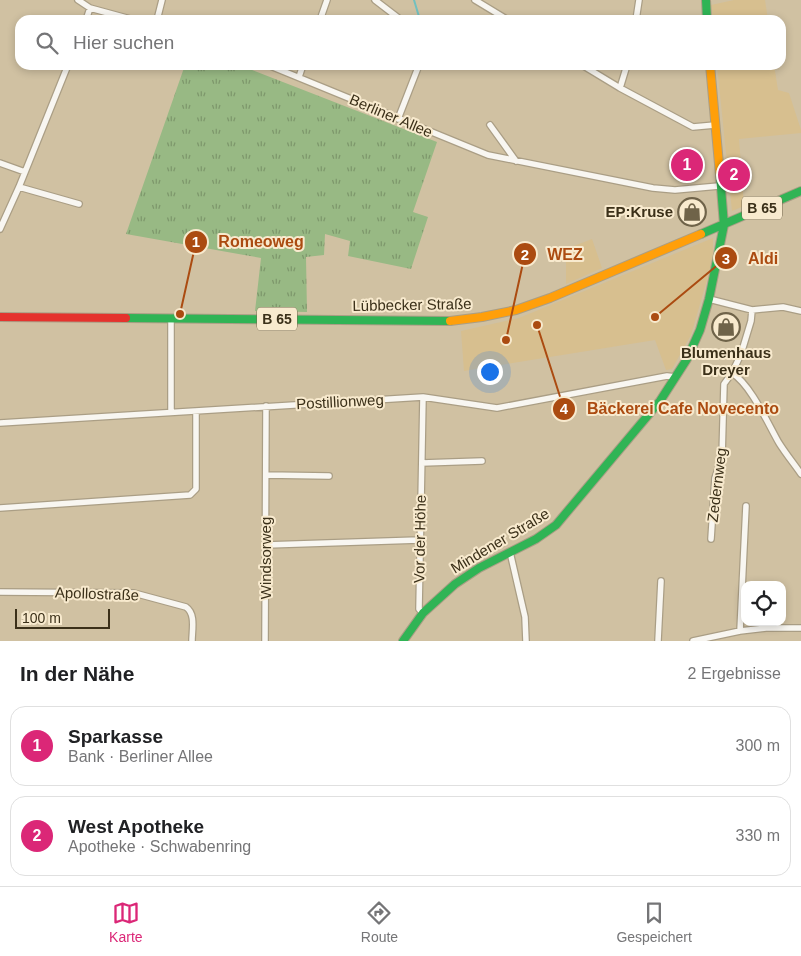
<!DOCTYPE html>
<html lang="de">
<meta charset="utf-8">
<style>
body{margin:0;font-family:Helvetica,sans-serif;background:#f6f6f6;color:#202124}
.controls{position:absolute;right:15px;bottom:15px;display:grid;overflow:hidden;border-radius:10px;box-shadow:0 2px 8px #0003}
.controls button{width:45px;height:45px;display:grid;place-items:center;padding:0;border:0;border-bottom:1px solid #e0e0e0;background:#fff;color:#202124;font:25px sans-serif}
.scale{position:absolute;left:15px;bottom:12px;width:95px;box-sizing:border-box;padding-left:5px;border:2px solid #3b3019;border-top:0;font-size:14px;line-height:18px;white-space:nowrap;color:#3b3019;-webkit-text-stroke:4px #f8eace;paint-order:stroke}
.you{position:absolute;left:489px;top:371px;width:18px;height:18px;margin:-12px;border:4px solid #fff;border-radius:50%;background:#1a73e8;box-shadow:0 0 0 8px #1a73e833}
.badge{display:grid;place-items:center;width:32px;height:32px;border-radius:50%;background:#db2777;color:#fff;font-size:16px;font-weight:700}
.pin{position:absolute;translate:-50% -50%;border:2px solid #fff;box-shadow:0 1px 5px #0006}
.list{margin:0;padding:0;list-style:none}
h2{display:flex;justify-content:space-between;align-items:center;height:65px;margin:0;padding:0 20px;font-size:21px}
h2 small{font-size:16px;font-weight:400;color:#757577}
.list li{display:grid;grid-template-columns:32px 1fr auto;gap:15px;align-items:center;box-sizing:border-box;height:80px;margin:0 10px 10px;padding:0 10px;border:1px solid #e0e0e0;border-radius:15px}
.list b{display:block;font-size:19px;white-space:nowrap}
.list p{margin:0;font-size:16px;white-space:nowrap;color:#757577}
.list em{font-size:16px;font-style:normal;color:#757577}
.icon{flex:none;width:28px;height:28px;fill:none;stroke:currentColor;stroke-width:2;stroke-linecap:round;stroke-linejoin:round}
.map{position:relative;flex:none;width:801px;height:641px;overflow:hidden}
.search{position:absolute;background:#fff;box-shadow:0 2px 8px #0003;left:15px;right:15px;top:15px;height:55px;display:flex;align-items:center;gap:12px;box-sizing:border-box;padding:0 18px;border-radius:15px;color:#757577;font-size:19px}
.sheet{height:245px;background:#fff}
nav{display:flex;justify-content:space-around;align-items:center;box-sizing:border-box;height:70px;border-top:1px solid #e0e0e0;background:#fff;font-size:14px;color:#757577}
nav a{display:grid;justify-items:center;gap:2px}
nav .on{color:#db2777}
.map>svg:first-child{display:block}
.built{fill:#d7bf8f}
.grass{fill:url(#grass-tufts)}
.lines{fill:none;stroke-linecap:round;stroke-linejoin:round}
.stream{stroke:#72c0bf;stroke-width:2}
.street-casing{stroke:#aa9e85;stroke-width:8}
.fast-casing{stroke:#aa9e85;stroke-width:10}
.slow-casing{stroke:#aa9e85;stroke-width:10}
.jam-casing{stroke:#aa9e85;stroke-width:10}
.street{stroke:#f8f6f1;stroke-width:5.5}
.fast{stroke:#30b455;stroke-width:8}
.slow{stroke:#ff9f0a;stroke-width:8}
.jam{stroke:#e5322d;stroke-width:8}
.labels{text-anchor:middle;stroke-width:4;stroke-linejoin:round;paint-order:stroke}
.shield{fill:#f8eace;stroke:#74684f;stroke-width:1}
.shield-label{font-size:14px;font-weight:bold;fill:#3b3019}
.street-label{font-size:15px;fill:#3b3019;stroke:#f8eace}
.poi-label{font-size:15px;font-weight:bold;fill:#3b3019;stroke:#f8eace;text-anchor:end}
.leader{fill:none;stroke:#ab4b11;stroke-width:2}
.callout-dot{fill:#ab4b11;stroke:#f8eace;stroke-width:2}
.mark-label{font-size:15px;text-anchor:middle;font-weight:bold;fill:#fff}
.callout-label{font-size:16px;text-anchor:middle;font-weight:bold;fill:#ab4b11;stroke:#f8eace;stroke-width:4;stroke-linejoin:round;paint-order:stroke}
</style>
<div class="map">
<svg width="801" height="641" viewBox="0 0 801 641">
<defs>
<pattern id="grass-tufts" width="24" height="20" patternUnits="userSpaceOnUse" patternTransform="scale(1.25)"><rect width="24" height="20" fill="#98b984"/><path d="M3 7l-1-3M5 7V3M7 7l1-3M15 17l-1-3M17 17v-4M19 17l1-3" fill="none" stroke="#7d976b"/></pattern>
</defs>
<rect width="100%" height="100%" fill="#d0c1a2"/>
<path class="built" d="M 734,0 L 765,0 L 768,20 L 713,20 L 711,5 Z
M 717,65 L 774,65 L 778,90 L 789,93 L 801,130 L 801,133 L 739,139 L 744,206 L 732,211 Z
M 713,238 L 713,254 L 709,273 L 691,335 L 672,369 L 666,370 L 655,340 L 464,371 L 461,331 L 519,318 Z
M 592,239 L 602,268 L 566,284 L 566,249 Z"/>
<path class="grass" d="M 185,65 L 239,65 L 437,142 L 413,212 L 428,217 L 411,269 L 348,256 L 350,241 L 325,234 L 324,255 L 306,257 L 307,312 L 255,311 L 261,258 L 126,234 Z"/>
<g class="lines">
<path class="stream" d="M 414,0 L 420,20"/>
<defs>
<path id="street" d="M 78,0 L 90,8 L 134,20
M 375,0 L 401,20
M 475,0 L 508,20
M 86,20 L 90,8
M 157,20 L 162,0
M 320,20 L 327,0
M 636,20 L 639,0
M 268,65 L 488,155 L 653,188 L 675,190 L 719,186
M 582,65 L 620,88 L 693,127 L 715,125
M 299,77 L 303,65
M 620,88 L 627,65
M 398,119 L 419,65
M 490,125 L 516,161
M 0,163 L 25,172
M 19,187 L 79,204
M 0,229 L 19,187 L 68,65
M 709,299 L 752,310 L 783,307 L 801,311
M 732,373 C 751,385 767,422 779,443 C 786,454 794,464 801,474
M 423,397 L 419,609 L 423,613
M 171,412 L 171,318
M 0,423 L 423,397 L 497,408 L 667,376 L 676,377
M 422,463 L 482,461
M 266,475 L 329,476
M 0,508 L 190,495 L 196,489 L 196,411
M 711,539 L 715,478 L 722,457 L 724,384 L 732,373 L 741,354 L 751,321 L 752,310
M 266,545 L 419,540
M 510,552 L 525,617 L 526,641
M 0,592 L 134,593 L 186,607 C 196,614 192,630 192,641
M 740,631 L 746,506
M 265,641 L 266,406
M 658,641 L 661,581
M 693,641 L 740,631 L 766,628 L 801,628"/>
<path id="fast" d="M 706,0 L 707,20
M 701,234 L 801,191
M 126,318 L 450,321
M 403,641 L 423,613 L 455,584 L 479,568 L 536,539 L 556,525 L 660,401 L 687,359 L 700,330 L 709,299 L 724,225 L 720,175"/>
<path id="slow" d="M 710,65 L 720,175
M 450,321 L 482,317 L 516,310 L 550,298 L 701,234"/>
<path id="jam" d="M 0,317 L 126,318"/>
</defs>
<use href="#street" class="street-casing"/>
<use href="#fast" class="fast-casing"/>
<use href="#slow" class="slow-casing"/>
<use href="#jam" class="jam-casing"/>
<use href="#street" class="street"/>
<use href="#fast" class="fast"/>
<use href="#slow" class="slow"/>
<use href="#jam" class="jam"/>
</g>
<defs>
<symbol id="shop-ring" viewBox="-11 -11 22 22"><circle r="9.5" fill="#f8eace" stroke="#6f6349" stroke-width="1.5"/><path d="M-5-2.5h2.3a2.7 3.5 0 0 1 5.4 0H5L5.5 6h-11ZM-1.5-2.5h3a1.5 2.3 0 0 0-3 0Z" fill="#6f6349"/></symbol>
</defs>
<g fill-rule="evenodd">
<use href="#shop-ring" x="676" y="196" width="32" height="32"/>
<use href="#shop-ring" x="710" y="311" width="32" height="32"/>
</g>
<g class="labels">
<g class="shield">
<rect x="742" y="196.5" width="40" height="23" rx="4"/>
<rect x="257" y="307.5" width="40" height="23" rx="4"/>
</g>
<g class="shield-label">
<text x="762" y="213">B 65</text>
<text x="277" y="324">B 65</text>
</g>
<g class="street-label">
<text transform="translate(391 116) rotate(23)" y="5">Berliner Allee</text>
<text transform="translate(412 305) rotate(-1)" y="5">Lübbecker Straße</text>
<text transform="translate(340 402) rotate(-3)" y="5">Postillionweg</text>
<text transform="translate(717 485) rotate(-83)" y="5">Zedernweg</text>
<text transform="translate(420 539) rotate(-89)" y="5">Vor der Höhe</text>
<text transform="translate(500 541) rotate(-31)" y="5">Mindener Straße</text>
<text transform="translate(266 558) rotate(-90)" y="5">Windsorweg</text>
<text transform="translate(97 594) rotate(2)" y="5">Apollostraße</text>
</g>
<g class="poi-label">
<text x="673" y="217">EP:Kruse</text>
<text x="726" y="358" text-anchor="middle">Blumenhaus<tspan x="726" dy="17">Dreyer</tspan></text>
</g>
</g>
<path class="leader" d="M180 314L196 242M506 340L525 254M655 317L726 258M537 325L564 409"/>
<g class="callout-dot">
<circle cx="180" cy="314" r="5"/>
<circle cx="506" cy="340" r="5"/>
<circle cx="655" cy="317" r="5"/>
<circle cx="537" cy="325" r="5"/>
<circle cx="196" cy="242" r="12"/>
<circle cx="525" cy="254" r="12"/>
<circle cx="726" cy="258" r="12"/>
<circle cx="564" cy="409" r="12"/>
</g>
<g class="mark-label">
<text x="196" y="247">1</text>
<text x="525" y="260">2</text>
<text x="726" y="264">3</text>
<text x="564" y="414">4</text>
</g>
<g class="callout-label">
<text x="261" y="247">Romeoweg</text>
<text x="565" y="260">WEZ</text>
<text x="763" y="264">Aldi</text>
<text x="683" y="414">Bäckerei Cafe Novecento</text>
</g>
</svg>
<div class="controls">
<button><svg class="icon" aria-label="locate" viewBox="0 0 24 24"><circle cx="12" cy="12" r="6"/><path d="M12 2v4M12 18v4M2 12h4M18 12h4"/></svg></button>
</div>
<div class="scale">100 m</div>
<div class="you"></div>
<div class="pin badge" style="left:687px;top:165px">1</div>
<div class="pin badge" style="left:734px;top:175px">2</div>
<div class="search"><svg class="icon" aria-label="search" viewBox="0 0 24 24"><circle cx="10" cy="10" r="6"/><path d="M15 15l6 6"/></svg>Hier suchen</div>
</div>
<section class="sheet">
<h2>In der Nähe<small>2 Ergebnisse</small></h2>
<ul class="list">
<li><span class="badge">1</span><div><b>Sparkasse</b><p>Bank · Berliner Allee</p></div><em>300 m</em></li>
<li><span class="badge">2</span><div><b>West Apotheke</b><p>Apotheke · Schwabenring</p></div><em>330 m</em></li>
</ul>
</section>
<nav>
<a class="on"><svg class="icon" aria-label="map" viewBox="0 0 24 24"><path d="M3 6l6-2 6 2 6-2v14l-6 2-6-2-6 2zM9 4v14M15 6v14"/></svg>Karte</a>
<a><svg class="icon" aria-label="directions" viewBox="0 0 24 24"><path d="M12 3l9 9-9 9-9-9zM9 14v-3h6M13 9l2 2-2 2"/></svg>Route</a>
<a><svg class="icon" aria-label="saved" viewBox="0 0 24 24"><path d="M7 4h10v16l-5-4-5 4z"/></svg>Gespeichert</a>
</nav>
